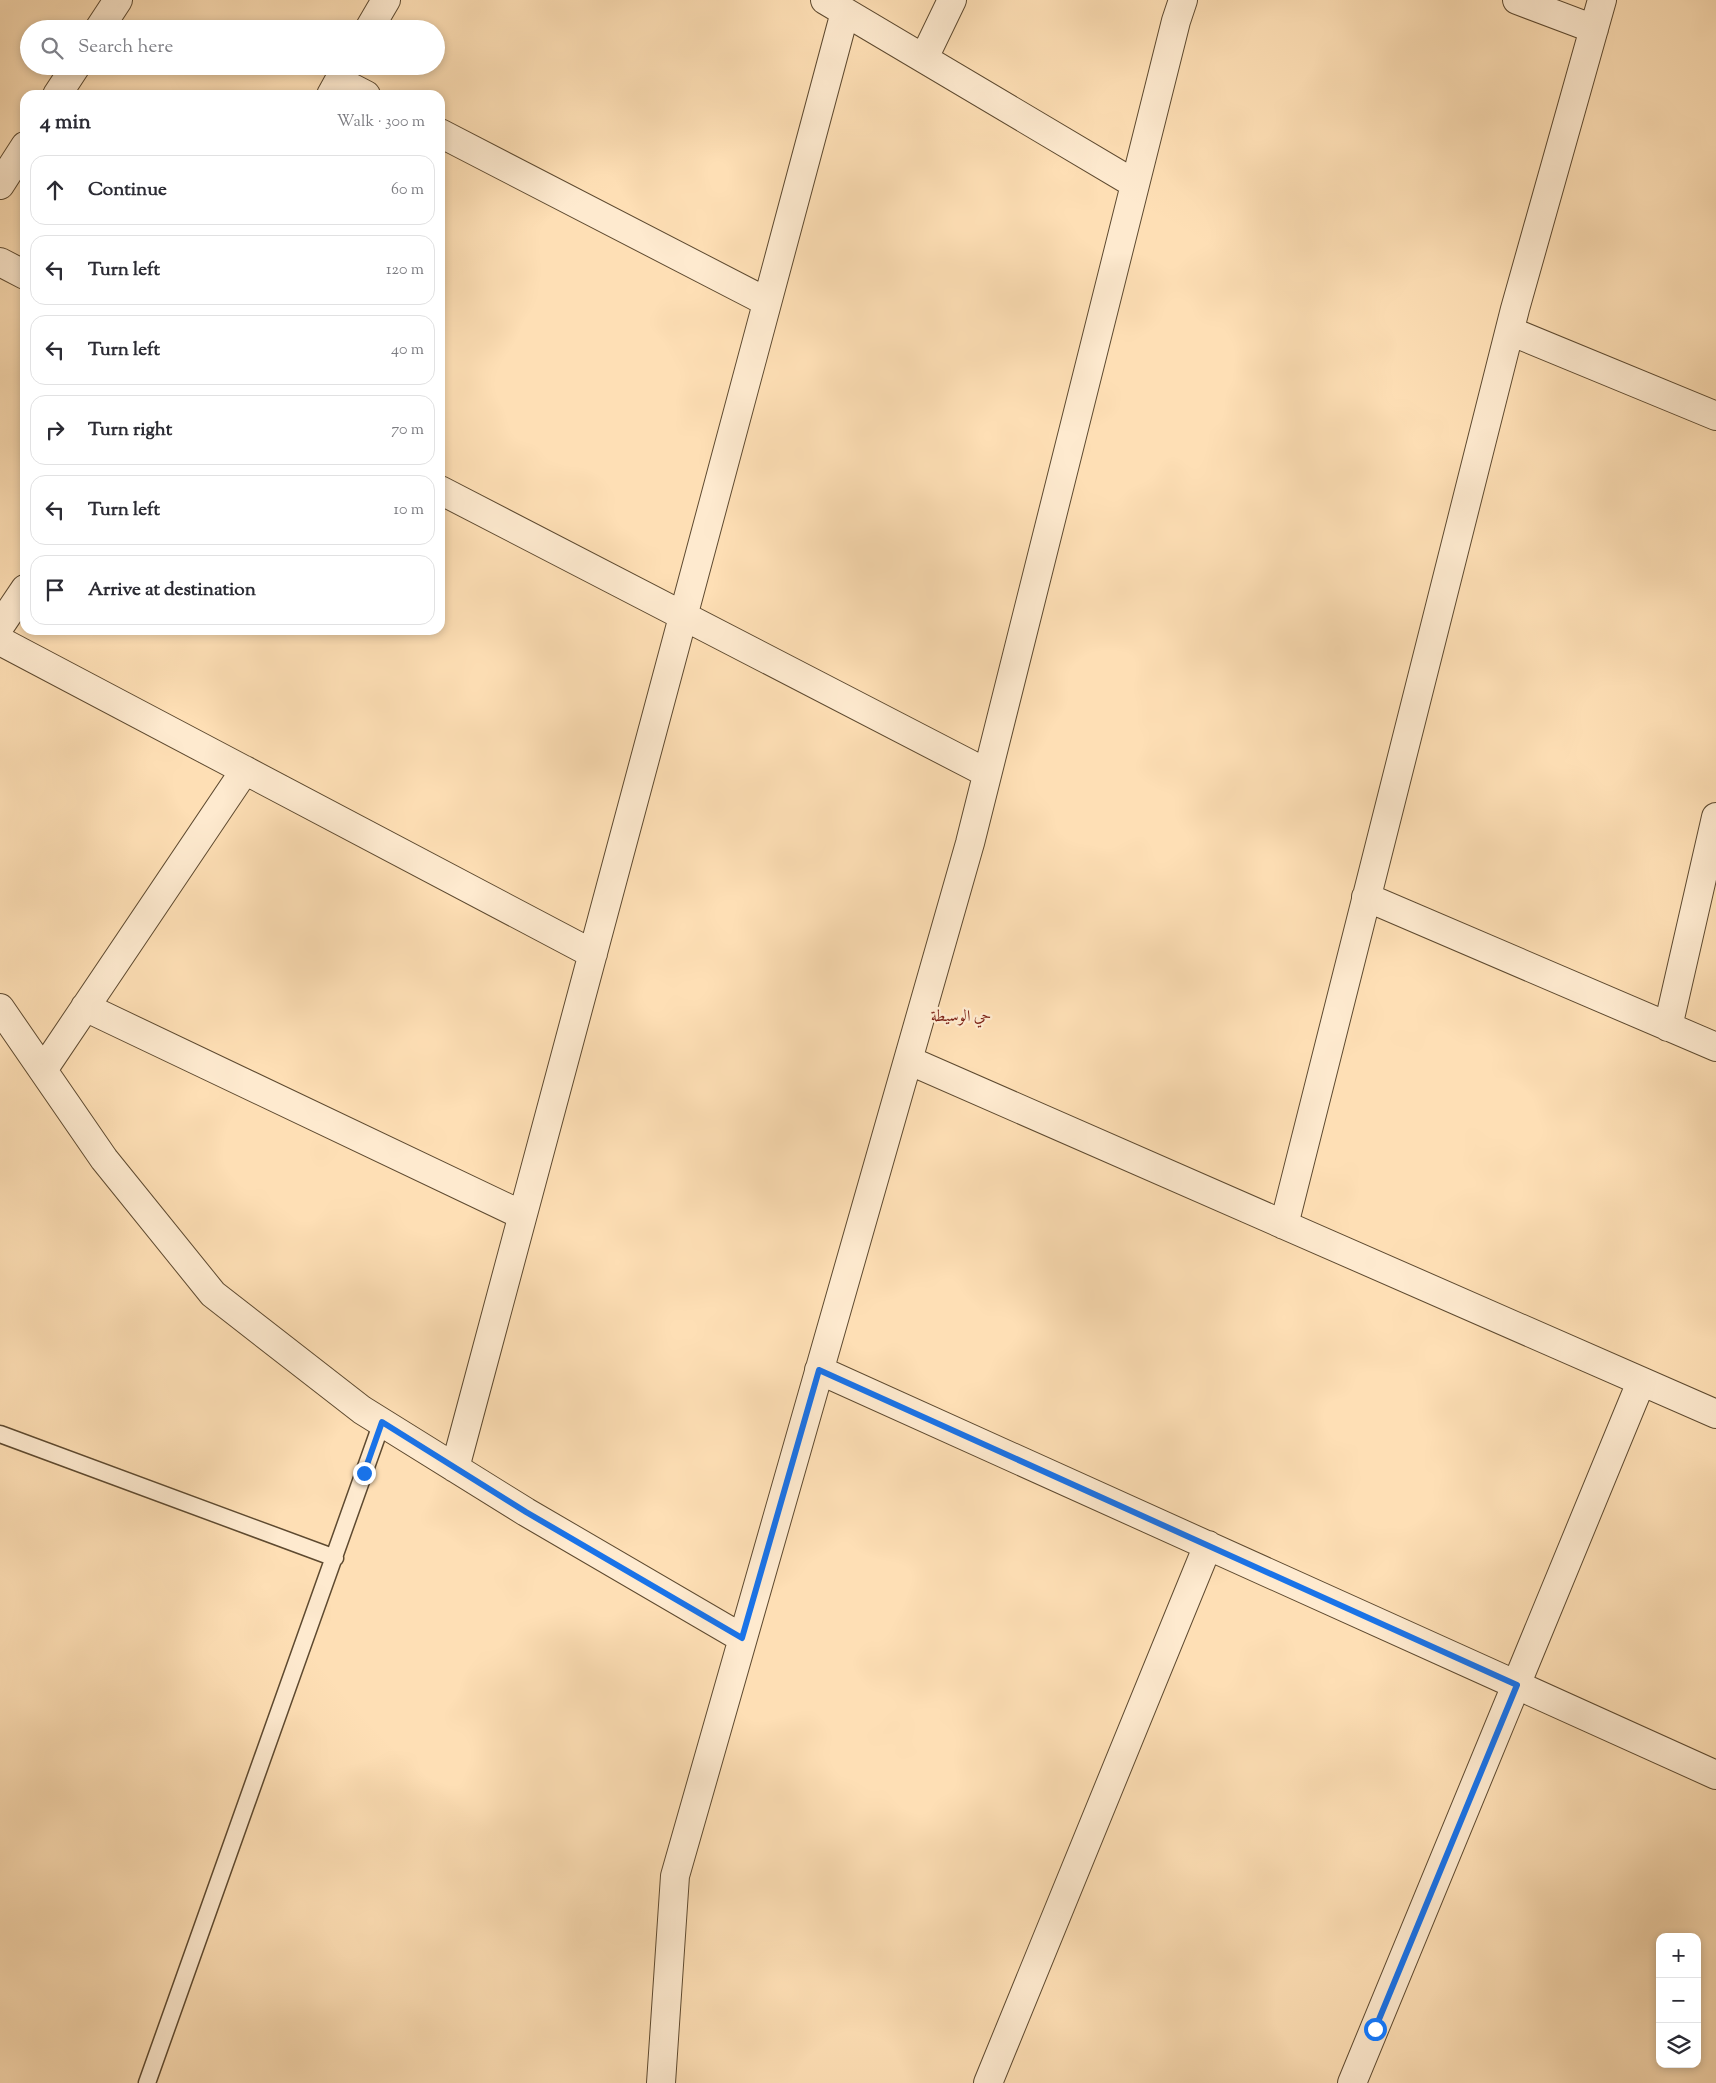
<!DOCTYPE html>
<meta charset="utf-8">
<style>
body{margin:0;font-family:"Sorts Mill Goudy",Amiri,serif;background:#f2f2f3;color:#2b2b33}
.controls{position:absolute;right:15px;bottom:15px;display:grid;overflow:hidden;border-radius:10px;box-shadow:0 2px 8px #0003}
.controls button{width:45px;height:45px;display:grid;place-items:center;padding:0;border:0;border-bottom:1px solid #e1e1e2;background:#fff;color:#2b2b33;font:25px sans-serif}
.stop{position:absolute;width:15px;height:15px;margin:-11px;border:4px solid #1a73e8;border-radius:50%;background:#fff}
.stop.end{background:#1a73e8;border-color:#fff;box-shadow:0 1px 5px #0008}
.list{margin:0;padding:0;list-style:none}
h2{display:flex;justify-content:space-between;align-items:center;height:65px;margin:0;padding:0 20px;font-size:21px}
h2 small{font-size:16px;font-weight:400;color:#7c7c81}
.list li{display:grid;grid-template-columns:32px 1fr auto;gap:15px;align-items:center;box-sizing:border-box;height:70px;margin:0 10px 10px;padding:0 10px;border:1px solid #e1e1e2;border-radius:15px}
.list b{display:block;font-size:19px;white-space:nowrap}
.list em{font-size:16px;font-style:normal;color:#7c7c81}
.icon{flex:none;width:28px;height:28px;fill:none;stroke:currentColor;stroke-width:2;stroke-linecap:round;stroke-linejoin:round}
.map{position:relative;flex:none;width:1716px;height:2083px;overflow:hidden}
.search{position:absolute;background:#fff;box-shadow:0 2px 8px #0003;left:20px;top:20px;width:425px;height:55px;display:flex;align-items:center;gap:12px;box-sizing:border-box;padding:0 18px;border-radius:28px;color:#7c7c81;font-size:19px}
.panel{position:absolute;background:#fff;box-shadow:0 2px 8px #0003;left:20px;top:90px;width:425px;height:545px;border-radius:15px}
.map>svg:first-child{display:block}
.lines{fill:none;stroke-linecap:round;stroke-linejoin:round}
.service-casing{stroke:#5e4a30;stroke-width:19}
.minor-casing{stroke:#5e4a30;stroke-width:30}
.service{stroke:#feeacf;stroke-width:16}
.minor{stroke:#feeacf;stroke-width:28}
.route{stroke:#1a73e8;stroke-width:6}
.labels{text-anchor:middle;stroke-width:4.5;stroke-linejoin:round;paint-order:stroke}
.neighbourhood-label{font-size:16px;fill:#7a1f14;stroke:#feeacf}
</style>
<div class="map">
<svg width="1716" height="2083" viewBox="0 0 1716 2083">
<rect width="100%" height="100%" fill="#fedfb5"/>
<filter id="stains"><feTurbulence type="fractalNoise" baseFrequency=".004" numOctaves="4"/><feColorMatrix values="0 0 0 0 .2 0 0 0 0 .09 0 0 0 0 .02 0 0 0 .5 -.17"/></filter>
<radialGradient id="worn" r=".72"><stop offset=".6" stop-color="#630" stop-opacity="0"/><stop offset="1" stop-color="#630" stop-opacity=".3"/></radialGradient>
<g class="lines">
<defs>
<path id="service" d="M 0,1434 L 335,1558
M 147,2083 L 382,1422"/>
<path id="minor" d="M 825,0 L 1135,184
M 1517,0 L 1594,29
M 99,29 L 118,0
M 369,29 L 386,0
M 924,58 L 952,0
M 339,81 L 366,95
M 57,95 L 76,66
M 331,95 L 347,66
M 440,133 L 767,302
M 0,185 L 25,146
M 0,262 L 25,275
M 1510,331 L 1716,416
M 440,490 L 987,773
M 0,626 L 25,589
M 0,641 L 593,954
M 1366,897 L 1716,1047
M 85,1007 L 522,1215
M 0,1008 L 104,1159 L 213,1294 L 362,1410 L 526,1512 L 742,1638
M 1668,1027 L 1716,817
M 908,1060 L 1716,1414
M 43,1070 L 245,770
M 1284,1225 L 1515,309 L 1602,0
M 819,1370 L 1716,1775
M 455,1468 L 845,12
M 661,2083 L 675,1876 L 970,843 L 1176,21 L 1183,0
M 988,2083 L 1208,1545
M 1352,2083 L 1641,1382"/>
</defs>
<use href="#service" class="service-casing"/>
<use href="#minor" class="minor-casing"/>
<use href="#service" class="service"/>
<use href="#minor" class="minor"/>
</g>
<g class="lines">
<path class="route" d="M 364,1473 L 382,1422 L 526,1512 L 742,1638 L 819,1370 L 1517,1685 L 1375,2029"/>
</g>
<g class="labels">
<g class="neighbourhood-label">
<text x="961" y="1021">حي الوسيطة</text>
</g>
</g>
<rect width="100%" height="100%" filter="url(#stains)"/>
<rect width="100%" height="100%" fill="url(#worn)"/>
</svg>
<div class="controls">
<button>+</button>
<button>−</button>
<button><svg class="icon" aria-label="layers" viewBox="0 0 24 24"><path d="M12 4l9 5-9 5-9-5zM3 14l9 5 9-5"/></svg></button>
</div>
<div class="stop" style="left:1375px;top:2029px"></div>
<div class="stop end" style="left:364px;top:1473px"></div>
<div class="search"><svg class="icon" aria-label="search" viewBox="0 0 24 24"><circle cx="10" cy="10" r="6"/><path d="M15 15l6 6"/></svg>Search here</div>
<section class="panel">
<h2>4 min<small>Walk · 300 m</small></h2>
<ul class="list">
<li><svg class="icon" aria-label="ahead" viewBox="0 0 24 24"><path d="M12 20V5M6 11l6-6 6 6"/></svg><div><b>Continue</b></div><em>60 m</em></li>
<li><svg class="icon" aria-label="left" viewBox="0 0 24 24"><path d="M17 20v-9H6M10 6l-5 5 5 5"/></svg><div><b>Turn left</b></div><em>120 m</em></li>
<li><svg class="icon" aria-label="left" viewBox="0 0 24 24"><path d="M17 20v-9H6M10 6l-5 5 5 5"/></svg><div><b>Turn left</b></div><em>40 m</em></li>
<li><svg class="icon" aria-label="right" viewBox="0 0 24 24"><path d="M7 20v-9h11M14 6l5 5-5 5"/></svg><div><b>Turn right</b></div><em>70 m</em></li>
<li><svg class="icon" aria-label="left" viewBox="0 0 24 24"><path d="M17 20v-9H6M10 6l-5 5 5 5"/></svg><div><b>Turn left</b></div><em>10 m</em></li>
<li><svg class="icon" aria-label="arrive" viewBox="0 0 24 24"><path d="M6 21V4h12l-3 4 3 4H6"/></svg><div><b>Arrive at destination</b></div></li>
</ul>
</section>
</div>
